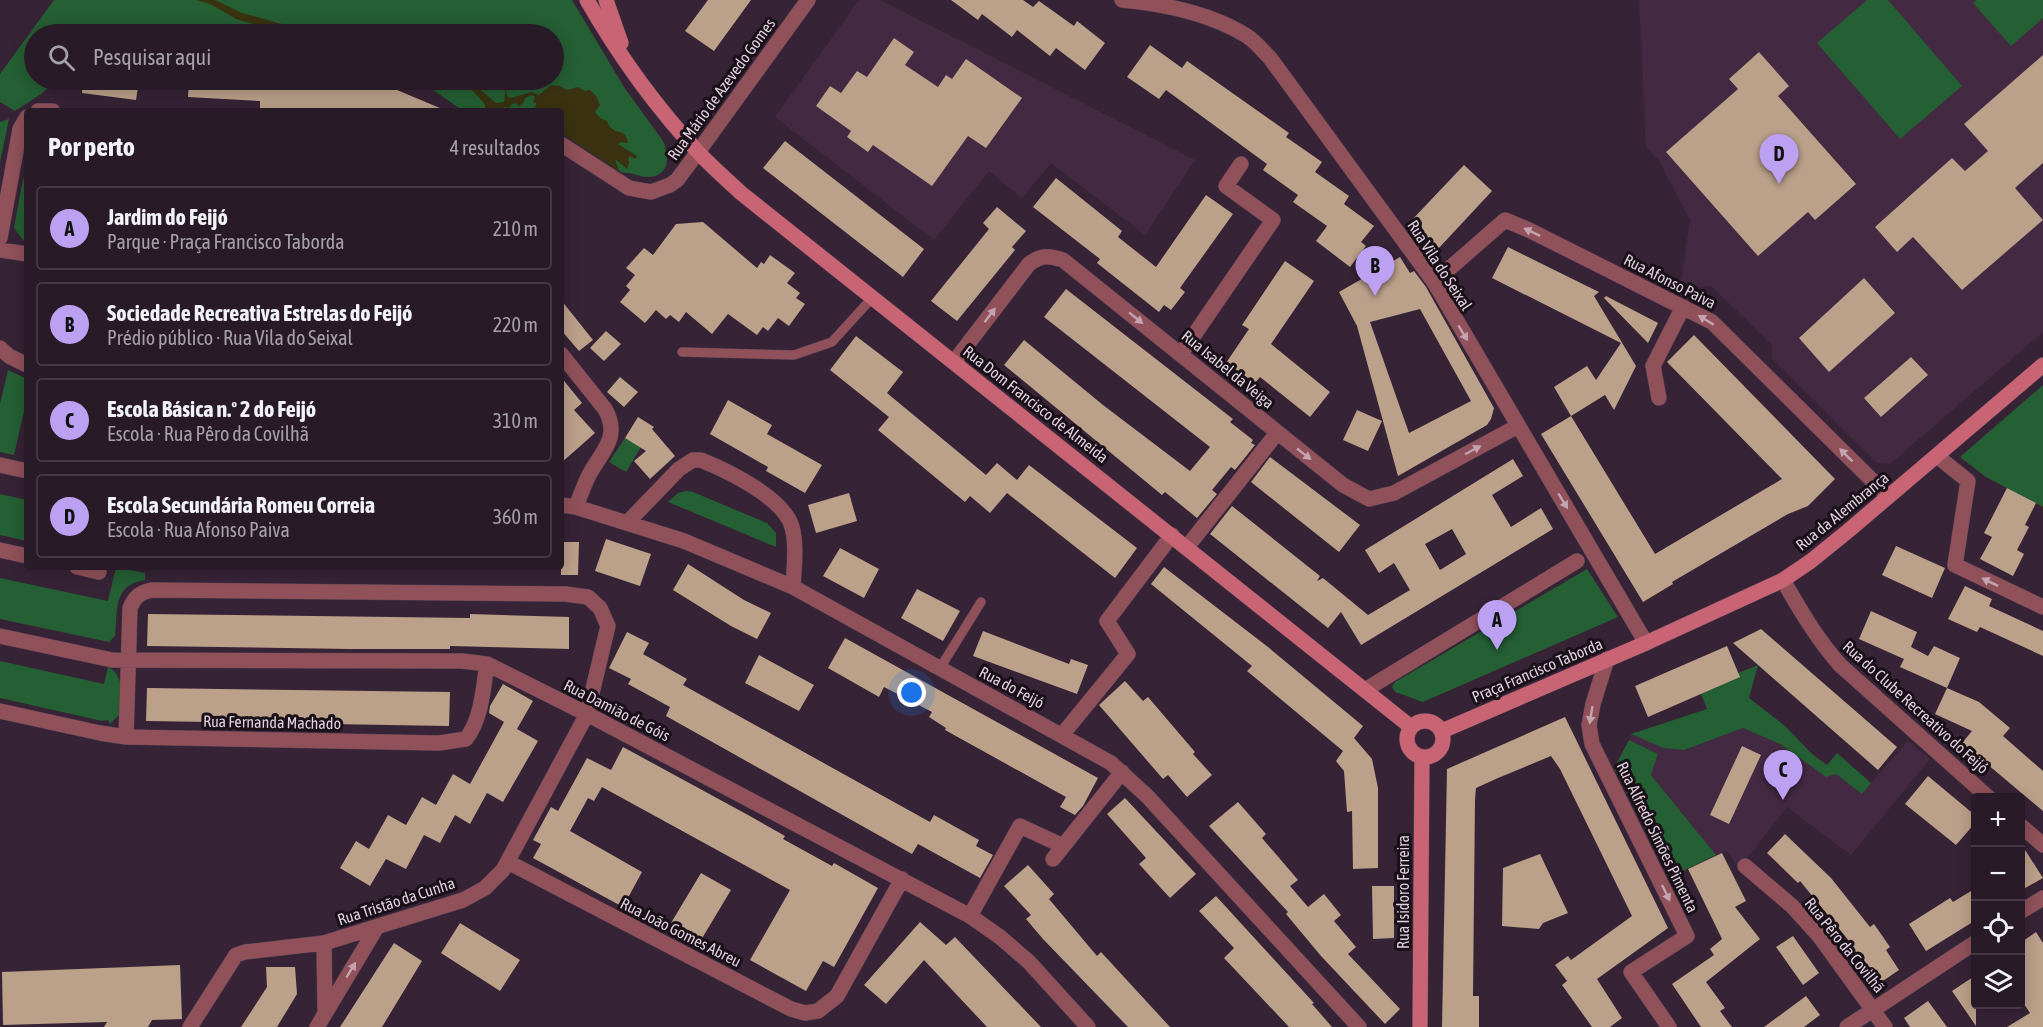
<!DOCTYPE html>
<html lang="pt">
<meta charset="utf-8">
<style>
body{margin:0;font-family:"Asap Condensed",sans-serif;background:#352734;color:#f1f3f6}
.controls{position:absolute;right:18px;bottom:18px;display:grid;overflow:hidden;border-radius:6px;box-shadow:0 3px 15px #0003}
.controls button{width:54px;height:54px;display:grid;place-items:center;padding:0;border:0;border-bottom:2px solid #453845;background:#291a28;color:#f1f3f6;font:30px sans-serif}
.you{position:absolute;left:912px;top:693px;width:21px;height:21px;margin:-15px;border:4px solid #fff;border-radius:50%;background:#1a73e8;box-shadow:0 0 0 9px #1a73e833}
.badge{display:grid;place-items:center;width:39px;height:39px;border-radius:50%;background:#bca0f2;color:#111;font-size:20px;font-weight:700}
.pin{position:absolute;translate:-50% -50px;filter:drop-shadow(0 2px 3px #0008)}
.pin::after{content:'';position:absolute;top:32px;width:21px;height:18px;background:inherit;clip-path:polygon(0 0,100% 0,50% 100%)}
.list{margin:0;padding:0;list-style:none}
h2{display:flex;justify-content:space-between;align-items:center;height:78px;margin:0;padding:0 24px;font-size:26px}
h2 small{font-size:20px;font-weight:400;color:#a5a1a8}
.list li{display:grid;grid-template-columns:39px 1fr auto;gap:18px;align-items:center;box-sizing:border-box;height:84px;margin:0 12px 12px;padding:0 12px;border:2px solid #453845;border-radius:6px}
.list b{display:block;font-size:22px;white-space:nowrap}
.list p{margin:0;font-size:20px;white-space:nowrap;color:#a5a1a8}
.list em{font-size:20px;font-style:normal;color:#a5a1a8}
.icon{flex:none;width:33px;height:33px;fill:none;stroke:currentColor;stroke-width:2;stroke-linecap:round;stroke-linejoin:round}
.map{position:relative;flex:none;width:2043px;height:1027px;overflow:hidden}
.search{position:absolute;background:#291a28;box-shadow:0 3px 15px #0003;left:24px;top:24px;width:540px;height:66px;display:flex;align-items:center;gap:15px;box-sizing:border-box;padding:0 21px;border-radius:33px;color:#a5a1a8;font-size:22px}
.panel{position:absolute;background:#291a28;box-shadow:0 3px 15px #0003;left:24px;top:108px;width:540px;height:462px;border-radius:6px}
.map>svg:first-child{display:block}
.built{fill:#432a42}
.green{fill:#255f34}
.sand{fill:#3a3211}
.building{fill:#bba08a;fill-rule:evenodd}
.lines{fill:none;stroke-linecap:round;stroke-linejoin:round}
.lane-casing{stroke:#523f51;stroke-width:10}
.street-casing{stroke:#523f51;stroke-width:16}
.secondary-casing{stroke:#523f51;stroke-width:16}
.lane{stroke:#90515a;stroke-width:9}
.street{stroke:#90515a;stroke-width:15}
.secondary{stroke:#c96475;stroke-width:15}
.oneway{fill:#c3a4b0}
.labels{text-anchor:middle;stroke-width:6;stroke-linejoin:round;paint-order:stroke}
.street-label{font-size:16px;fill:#dfd1de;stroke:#191018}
</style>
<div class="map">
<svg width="2043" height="1027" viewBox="0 0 2043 1027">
<rect width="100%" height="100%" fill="#372336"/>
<path class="built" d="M 859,0 L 880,0 L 1195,160 L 1145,235 L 1051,163 L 1022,198 L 989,171 L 934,240 L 775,117 Z
M 1639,0 L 2043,0 L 2043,332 L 1890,464 L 1877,463 L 1772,359 L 1772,345 L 1711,286 L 1680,289 L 1690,220 L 1659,161 L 1646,147 Z
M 1743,728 L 1780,744 L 1826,777 L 1836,774 L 1862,793 L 1908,741 L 1930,759 L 1851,855 L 1787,807 L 1739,869 L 1727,851 L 1716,855 L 1651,775 L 1658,754 L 1629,740 L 1631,734 L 1663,748 L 1684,750 Z"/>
<path class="green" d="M 54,0 L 572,0 L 624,87 L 663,141 C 670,157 670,177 647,177 C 638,177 632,172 623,173 L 561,133 L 561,111 L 463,111 L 419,80 L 554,80 L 554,34 L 118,34 L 113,27 L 105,34 L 34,34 L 34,80 L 57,80 L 41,94 L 15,111 L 0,102 L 0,74 Z
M 1867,0 L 1888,0 L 1962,86 L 1900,139 L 1817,43 Z
M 1976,0 L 2043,0 L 2043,18 L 2011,46 L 1973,3 Z
M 9,119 L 0,162 L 0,122 Z
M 23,179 L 27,180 L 27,241 L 23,240 L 14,228 Z
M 8,370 L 27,379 L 27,398 L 14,455 L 0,452 L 0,404 Z
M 2043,385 L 2043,507 L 1986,477 L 1960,457 Z
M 625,438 L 641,447 L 626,472 L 609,462 Z
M 686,491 L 693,492 L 767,523 L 776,533 L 776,547 L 668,502 L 678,493 Z
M 0,494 L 27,500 L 27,541 L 0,535 Z
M 116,567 L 145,573 L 145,580 C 112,585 118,611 115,636 L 109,642 L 0,619 L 0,578 L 108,601 Z
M 1587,569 L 1618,617 L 1423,702 L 1395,692 L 1392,687 L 1395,682 Z
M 0,661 L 104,684 L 108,667 C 125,674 122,700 119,715 L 110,724 L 108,720 L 102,721 L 0,698 Z
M 1758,665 L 1749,698 L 1785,726 L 1812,754 L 1827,765 L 1837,753 L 1871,783 L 1862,794 L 1836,774 L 1826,777 L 1780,744 L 1743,728 L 1684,750 L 1663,748 L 1631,734 L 1707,709 L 1701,694 L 1739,677 L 1738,673 Z
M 1629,740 L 1658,754 L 1651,775 L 1716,855 L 1670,877 L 1614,768 Z"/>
<path class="sand" d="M 197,0 L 215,0 L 242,13 L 282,24 L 364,33 L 365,32 L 362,30 C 372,26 378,30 386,34 L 312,34 L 274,30 L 236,19 L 210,4 Z
M 460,80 L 469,80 L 496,103 L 504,102 L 507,80 L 509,80 L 506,93 L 508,97 L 511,98 L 532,92 L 539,95 L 551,85 L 560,86 L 567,90 L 578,87 L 585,91 L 590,90 L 596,96 L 600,105 L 595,112 L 600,118 L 607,121 C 610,131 617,131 625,134 L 628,143 L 621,142 L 618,144 L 637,156 L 635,159 L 630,156 L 628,159 L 629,163 L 627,169 L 615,159 L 619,171 L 561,133 L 561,111 L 539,111 L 535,108 L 536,103 L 533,102 L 535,97 L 532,95 L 525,98 L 524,102 L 519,106 L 516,103 L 512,104 L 509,108 L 504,107 L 506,111 L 485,111 L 485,105 C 478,95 469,87 460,80 Z"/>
<path class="building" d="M 708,0 L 751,0 L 714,51 L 685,31 Z
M 951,0 L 1023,0 L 1033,7 L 1039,1 L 1074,26 L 1077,21 L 1105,43 L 1085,70 L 1056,48 L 1050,56 L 1017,30 L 1012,37 L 982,14 L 978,20 Z
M 894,38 L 914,52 L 905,65 L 938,87 L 946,75 L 952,79 L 966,59 L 1022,98 L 986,148 L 968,136 L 932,186 L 873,145 L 868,152 L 847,137 L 851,131 L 816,106 L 830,86 L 841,93 L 857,71 L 867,77 Z
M 1150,45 L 1182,68 L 1187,61 L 1289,133 L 1286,137 L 1322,162 L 1315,172 L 1349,196 L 1344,204 L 1374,226 L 1361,242 L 1366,246 L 1350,267 L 1316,241 L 1327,226 L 1293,202 L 1298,195 L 1263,170 L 1267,164 L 1166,90 L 1159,99 L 1127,77 Z
M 1759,52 L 1789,86 L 1778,96 L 1856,184 L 1815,220 L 1808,212 L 1758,256 L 1666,152 L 1738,89 L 1729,79 Z
M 2043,55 L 2043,163 L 2015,188 L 2043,220 L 1962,290 L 1913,237 L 1897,252 L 1875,227 L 1952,158 L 1965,171 L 1988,151 L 1964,124 Z
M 83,80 L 139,80 L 136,100 L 82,93 Z
M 189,80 L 351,80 L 378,82 L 447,111 L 260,111 L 260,101 L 188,97 Z
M 785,141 L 924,249 L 903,277 L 763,168 Z
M 1464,165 L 1492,191 L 1438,249 L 1410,222 Z
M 1056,178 L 1122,231 L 1118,237 L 1156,267 L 1206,195 L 1233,214 L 1180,288 L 1185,292 L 1171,310 L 1164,305 L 1159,312 L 1097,263 L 1100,259 L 1033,207 Z
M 997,207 L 1026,231 L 1012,247 L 1015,250 L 957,321 L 931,301 L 989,229 L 983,223 Z
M 703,222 L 757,268 L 761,262 L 764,264 L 770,255 L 795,273 L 787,283 L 800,293 L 796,298 L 805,304 L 789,326 L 778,318 L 768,331 L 763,327 L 757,335 L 728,314 L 712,334 L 686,312 L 679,322 L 670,315 L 666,319 L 656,310 L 645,323 L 620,302 L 630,290 L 626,286 L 635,275 L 626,268 L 644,248 L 653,255 L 676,224 Z
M 1508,247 L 1599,292 L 1594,296 L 1636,366 L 1614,410 L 1605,395 L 1571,416 L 1554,387 L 1587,366 L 1596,380 L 1621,343 L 1492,278 Z
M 1400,257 L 1410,273 L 1414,271 L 1426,287 L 1494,408 L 1491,419 L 1487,425 L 1398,476 L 1357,326 L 1339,292 ZM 1420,309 L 1471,401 L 1409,433 L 1370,322 Z
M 1285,261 L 1314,281 L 1271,344 L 1330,392 L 1310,417 L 1260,377 L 1255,383 L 1226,363 L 1249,329 L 1242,325 Z
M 1864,278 L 1895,313 L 1829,372 L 1799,338 Z
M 1066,289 L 1233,419 L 1230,422 L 1253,440 L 1251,443 L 1255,445 L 1235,470 L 1231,467 L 1212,490 L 1217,494 L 1197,518 L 1165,492 L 1162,495 L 1004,365 L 1024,340 L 1103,405 L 1190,471 L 1210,447 L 1044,317 Z
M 1606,296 L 1658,323 L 1648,343 L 1604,298 Z
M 561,300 L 593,340 L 579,351 L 561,330 Z
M 606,331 L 621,344 L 604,361 L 590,348 Z
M 1694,335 L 1835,479 L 1808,506 L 1788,514 L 1672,582 L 1673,584 L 1643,602 L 1541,434 L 1571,416 L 1655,554 L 1782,479 L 1667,362 Z
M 856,336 L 903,372 L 887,393 L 986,475 L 997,463 L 1017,480 L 1029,465 L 1137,548 L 1115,578 L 1007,493 L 990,513 L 970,496 L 965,502 L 878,430 L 889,417 L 830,370 Z
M 1911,357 L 1928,375 L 1881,417 L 1864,398 Z
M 561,377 L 582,403 L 574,410 L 595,433 L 561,463 Z
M 620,377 L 638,392 L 624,407 L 607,392 Z
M 728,400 L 772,425 L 767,434 L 822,465 L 805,493 L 766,471 L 768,467 L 710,434 Z
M 1357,410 L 1382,421 L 1368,451 L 1343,440 Z
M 638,417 L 654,427 L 652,429 L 675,456 L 650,479 L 634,461 L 646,451 L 625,438 Z
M 1270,457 L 1360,525 L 1339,552 L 1251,482 Z
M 1513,459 L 1523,476 L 1492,495 L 1511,527 L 1541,508 L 1553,529 L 1361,645 L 1341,612 L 1328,628 L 1210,534 L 1232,506 L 1320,576 L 1317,581 L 1323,578 L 1368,615 L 1410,590 L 1394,563 L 1379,573 L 1365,550 ZM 1452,529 L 1466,554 L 1440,570 L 1425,544 Z
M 2007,488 L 2036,503 L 2025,525 L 2029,527 L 2017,550 L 2024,554 L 2013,576 L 1980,559 L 1992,537 L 1984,533 Z
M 849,493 L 857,521 L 816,533 L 808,505 Z
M 606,539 L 651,554 L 640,586 L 595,571 Z
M 561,542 L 579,542 L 578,575 L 561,575 Z
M 1896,546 L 1945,568 L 1932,598 L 1882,575 Z
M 840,548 L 879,569 L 864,598 L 823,576 Z
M 688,564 L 744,600 L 771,613 L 757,639 L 731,626 L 673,590 Z
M 1164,567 L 1268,647 L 1363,726 L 1354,738 L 1372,759 L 1378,788 L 1378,868 L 1353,869 L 1352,811 L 1347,812 L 1344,771 L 1336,761 L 1343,751 L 1247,671 L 1252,666 L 1151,584 Z
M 1965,586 L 1992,599 L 1989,606 L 2043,631 L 2043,656 L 1980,627 L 1977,632 L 1948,619 Z
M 917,589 L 960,611 L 943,641 L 901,618 Z
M 1871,611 L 1917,632 L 1911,647 L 1928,656 L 1934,646 L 1960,658 L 1947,688 L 1900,667 L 1904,659 L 1859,639 Z
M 148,614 L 470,618 L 470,614 L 569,617 L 569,649 L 450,646 L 450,649 L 349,649 L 147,646 Z
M 1761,629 L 1897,747 L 1878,770 L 1733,643 Z
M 983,631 L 1069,664 L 1071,659 L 1088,665 L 1077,694 L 973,656 Z
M 627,632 L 649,643 L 643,654 L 687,679 L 683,685 L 930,822 L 934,815 L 979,840 L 976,846 L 993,855 L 980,878 L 918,844 L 912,854 L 666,716 L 670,707 L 628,684 L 631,679 L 609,668 Z
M 845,638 L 1098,778 L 1083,806 L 1075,815 L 1060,807 L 1066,797 L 945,730 L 946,728 L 929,717 L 932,712 L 884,687 L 879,697 L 828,668 Z
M 1727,646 L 1740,677 L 1648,717 L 1635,686 Z
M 759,655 L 814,685 L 799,711 L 745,683 Z
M 1125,681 L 1143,701 L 1148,697 L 1195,752 L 1193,754 L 1212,775 L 1187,797 L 1168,775 L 1163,779 L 1099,705 Z
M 503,684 L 533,701 L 517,729 L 538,741 L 503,802 L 487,793 L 470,824 L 455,815 L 440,843 L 424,835 L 406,869 L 386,859 L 370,886 L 340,868 L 356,841 L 369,849 L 388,815 L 406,825 L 422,797 L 436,805 L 453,774 L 470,784 L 504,722 L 489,713 L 490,706 Z
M 147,688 L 450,692 L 449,726 L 146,721 Z
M 1947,688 L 1979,702 L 2010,728 L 2003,736 L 2043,771 L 2043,811 L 1962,743 L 1972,731 L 1935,714 Z
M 1565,717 L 1668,928 L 1597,979 L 1622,1018 L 1610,1027 L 1592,1027 L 1562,985 L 1567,981 L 1555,965 L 1568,956 L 1571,960 L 1632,916 L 1560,769 L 1551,756 L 1498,778 L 1476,788 L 1475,800 L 1473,996 L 1479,996 L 1479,1027 L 1442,1027 L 1447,769 Z
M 1742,746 L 1761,755 L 1729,824 L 1710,815 Z
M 623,747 L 748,815 L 785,836 L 783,839 L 832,866 L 834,863 L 878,888 L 834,967 L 823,961 L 806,991 L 750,960 L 790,890 L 602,787 L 594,801 L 588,798 L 570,831 L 642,872 L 623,907 L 533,858 L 541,844 L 533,840 L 551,807 L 558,811 L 587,758 L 611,770 Z
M 1928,776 L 1976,816 L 1976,822 L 1956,845 L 1905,804 Z
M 1125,798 L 1196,874 L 1170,898 L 1139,864 L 1146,858 L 1107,814 Z
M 1238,802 L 1266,834 L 1262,838 L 1298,880 L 1290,886 L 1308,907 L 1324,894 L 1341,915 L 1334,921 L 1356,947 L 1348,954 L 1400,1009 L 1385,1024 L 1321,956 L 1286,914 L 1288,912 L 1209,826 Z
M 1785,834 L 1831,878 L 1870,927 L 1874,924 L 1890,947 L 1886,950 L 1899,970 L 1877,985 L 1848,943 L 1849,941 L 1800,881 L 1798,883 L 1767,853 Z
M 2020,842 L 2043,878 L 2020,891 Z
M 1722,853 L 1746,901 L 1735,907 L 1760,939 L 1706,982 L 1725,1008 L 1720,1011 L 1732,1027 L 1701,1027 L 1672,984 L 1714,955 L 1710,949 L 1722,939 L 1688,869 Z
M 1540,854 L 1568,913 L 1543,923 L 1539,929 L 1502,926 L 1503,868 Z
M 1028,865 L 1054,894 L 1049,899 L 1097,956 L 1101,952 L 1170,1027 L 1128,1027 L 1043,939 L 1026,919 L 1031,915 L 1004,886 Z
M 701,873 L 731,890 L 701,940 L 671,923 Z
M 1372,886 L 1394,886 L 1394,938 L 1373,939 Z
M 1976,888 L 1976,920 L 1926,951 L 1909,924 L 1950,898 L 1953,902 Z
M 1216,896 L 1314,1003 L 1312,1004 L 1332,1027 L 1289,1027 L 1224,958 L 1234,948 L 1199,911 Z
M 920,922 L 946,945 L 955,937 L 1041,1027 L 987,1027 L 924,960 L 886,1004 L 864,985 Z
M 460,923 L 520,960 L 500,991 L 441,953 Z
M 2036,932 L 2043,943 L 2043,1027 L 2007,1027 L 2030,1013 L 2020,998 L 2020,943 Z
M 1793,936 L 1819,973 L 1803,985 L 1776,947 Z
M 394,943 L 422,961 L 382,1027 L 340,1027 Z
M 180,965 L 182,1019 L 152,1020 L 148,1027 L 104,1027 L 107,1022 L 3,1025 L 2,972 Z
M 266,967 L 295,967 L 297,994 L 277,1027 L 241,1027 L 267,987 Z
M 1976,975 L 1976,1026 L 1952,991 Z
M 1806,996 L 1820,1015 L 1804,1027 L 1764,1027 Z
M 1928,1001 L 1947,1027 L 1910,1027 L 1904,1018 Z"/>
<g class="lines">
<defs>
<path id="lane" d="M 682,352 L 794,355 L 832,342 L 872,298
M 940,668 L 981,602"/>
<path id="street" d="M 1122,0 C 1165,4 1210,13 1247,36 C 1255,41 1263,51 1270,58 L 1434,282 L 1646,643
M 38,111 L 53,111
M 561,144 L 629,188 L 651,192 L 670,185 L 677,180 L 698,152 L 808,0
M 0,238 L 20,129 L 27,117
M 0,250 L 27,254
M 1434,282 L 1505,220 L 1529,230 L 1712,322 L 1888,496
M 0,348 L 9,356 L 27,365
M 561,354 L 605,409 C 621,437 602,451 589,475 C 584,485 580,496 576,507
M 1181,354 L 1273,220 L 1226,186 L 1241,164
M 954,362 L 1029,264 C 1041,255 1048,255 1063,260 L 1343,485 L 1369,499 L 1394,493 L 1518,426
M 1659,398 L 1653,366 L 1683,307
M 1937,456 L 1968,481 L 1955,565 L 2043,607
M 0,465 L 27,471
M 561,505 L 576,507 L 684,541 L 793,587 L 1111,763 L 1147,796 L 1359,1027
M 628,522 L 679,469 L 693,460 L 701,460 C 728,471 784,498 792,527 C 797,545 794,568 793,587
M 1187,547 L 1277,433
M 0,550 L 27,556
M 77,567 L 99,572
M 1783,580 C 1800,610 1817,639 1840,665 L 1989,798
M 0,636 L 112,660 L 462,661 L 487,664 L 587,714 L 970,916 L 1000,937 L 1029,962 L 1088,1027
M 1607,659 L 1593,704 L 1589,725 L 1592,744 L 1687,936 L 1631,972 L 1669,1027
M 1365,690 L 1577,561
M 0,711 L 100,733 L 126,737 L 439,743 L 466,739 C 482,718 483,689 487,664
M 1062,735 L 1128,654 L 1107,621 L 1172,535
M 126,737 L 130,608 C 135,597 139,593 151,590 L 565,594 L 588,597 L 600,608 L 608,626 L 587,714 L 503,870 L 485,888 L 463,900 L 324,943 L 245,952 L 236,955 L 190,1027
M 2020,825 L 2043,845
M 1053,859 L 1122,772
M 508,862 L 791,1009 L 805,1013 L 818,1011 L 837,996 L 902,879
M 1745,866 L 1792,906 L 1820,937 L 1885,1027
M 2020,912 L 2043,898
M 970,916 L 1020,826 L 1063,846
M 324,943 L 325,1013
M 317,1027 L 377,927
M 1847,1027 L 1976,942"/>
<path id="secondary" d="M 587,0 C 618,54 655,106 698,152 C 711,166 726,179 741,193 L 1411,727
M 606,0 L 621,43
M1407 739a18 18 0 1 1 36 0a18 18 0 1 1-36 0Z
M 1442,731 L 1646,643 L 1783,580 L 1811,561 L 1848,531 L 2043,365
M 1420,1027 L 1422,757"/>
</defs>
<use href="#lane" class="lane-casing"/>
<use href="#street" class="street-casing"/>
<use href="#secondary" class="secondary-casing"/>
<use href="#lane" class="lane"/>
<use href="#street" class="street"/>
<use href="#secondary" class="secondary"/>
</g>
<defs><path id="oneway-solid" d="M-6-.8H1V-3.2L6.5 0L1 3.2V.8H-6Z" transform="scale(1.5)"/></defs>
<g class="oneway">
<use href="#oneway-solid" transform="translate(1532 232) rotate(-155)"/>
<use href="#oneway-solid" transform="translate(990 315) rotate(-53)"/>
<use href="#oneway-solid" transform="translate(1136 318) rotate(39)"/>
<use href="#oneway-solid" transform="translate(1706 320) rotate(-149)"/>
<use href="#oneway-solid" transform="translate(1463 333) rotate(59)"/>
<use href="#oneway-solid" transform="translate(1473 450) rotate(-28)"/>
<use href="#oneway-solid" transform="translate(1304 454) rotate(38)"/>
<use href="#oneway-solid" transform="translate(1846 455) rotate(-135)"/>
<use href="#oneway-solid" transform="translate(1563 501) rotate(59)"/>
<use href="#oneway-solid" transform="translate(1990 582) rotate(-154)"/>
<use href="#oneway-solid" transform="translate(1591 715) rotate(99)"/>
<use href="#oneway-solid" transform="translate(1666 893) rotate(64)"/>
<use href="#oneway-solid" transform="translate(351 970) rotate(-59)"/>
</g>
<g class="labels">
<g class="street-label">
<text transform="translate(721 89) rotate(-54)" y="6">Rua Mário de Azevedo Gomes</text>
<text transform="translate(1440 265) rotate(57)" y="6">Rua Vila do Seixal</text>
<text transform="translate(1670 281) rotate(27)" y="6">Rua Afonso Paiva</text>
<text transform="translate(1228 369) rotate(39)" y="6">Rua Isabel da Veiga</text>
<text transform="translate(1036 404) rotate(38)" y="6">Rua Dom Francisco de Almeida</text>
<text transform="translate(1842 511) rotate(-39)" y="6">Rua da Alembrança</text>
<text transform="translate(1537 670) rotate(-23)" y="6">Praça Francisco Taborda</text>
<text transform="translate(1012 687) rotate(28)" y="6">Rua do Feijó</text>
<text transform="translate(1916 707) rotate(42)" y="6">Rua do Clube Recreativo do Feijó</text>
<text transform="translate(617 710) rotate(27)" y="6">Rua Damião de Góis</text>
<text transform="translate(272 722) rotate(1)" y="6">Rua Fernanda Machado</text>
<text transform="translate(1658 837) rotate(64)" y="6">Rua Alfredo Simões Pimenta</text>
<text transform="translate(1403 892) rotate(-90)" y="6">Rua Isidoro Ferreira</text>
<text transform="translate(396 901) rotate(-18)" y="6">Rua Tristão da Cunha</text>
<text transform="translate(681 932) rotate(27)" y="6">Rua João Gomes Abreu</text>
<text transform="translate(1845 945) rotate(51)" y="6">Rua Pêro da Covilhã</text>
</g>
</g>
</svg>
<div class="controls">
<button>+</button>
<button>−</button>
<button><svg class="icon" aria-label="locate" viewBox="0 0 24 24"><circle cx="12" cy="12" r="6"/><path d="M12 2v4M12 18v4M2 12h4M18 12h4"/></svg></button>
<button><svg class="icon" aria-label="layers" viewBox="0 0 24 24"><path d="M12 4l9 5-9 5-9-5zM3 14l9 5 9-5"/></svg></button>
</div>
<div class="you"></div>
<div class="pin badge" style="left:1497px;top:650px">A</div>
<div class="pin badge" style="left:1375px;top:296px">B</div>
<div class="pin badge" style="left:1783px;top:800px">C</div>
<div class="pin badge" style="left:1779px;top:184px">D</div>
<div class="search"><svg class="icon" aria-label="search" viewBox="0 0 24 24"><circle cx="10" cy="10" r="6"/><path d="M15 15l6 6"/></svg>Pesquisar aqui</div>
<section class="panel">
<h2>Por perto<small>4 resultados</small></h2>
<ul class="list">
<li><span class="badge">A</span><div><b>Jardim do Feijó</b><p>Parque · Praça Francisco Taborda</p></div><em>210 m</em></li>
<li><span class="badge">B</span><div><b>Sociedade Recreativa Estrelas do Feijó</b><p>Prédio público · Rua Vila do Seixal</p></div><em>220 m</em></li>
<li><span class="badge">C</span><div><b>Escola Básica n.º 2 do Feijó</b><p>Escola · Rua Pêro da Covilhã</p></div><em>310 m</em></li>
<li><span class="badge">D</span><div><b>Escola Secundária Romeu Correia</b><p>Escola · Rua Afonso Paiva</p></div><em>360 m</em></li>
</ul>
</section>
</div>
